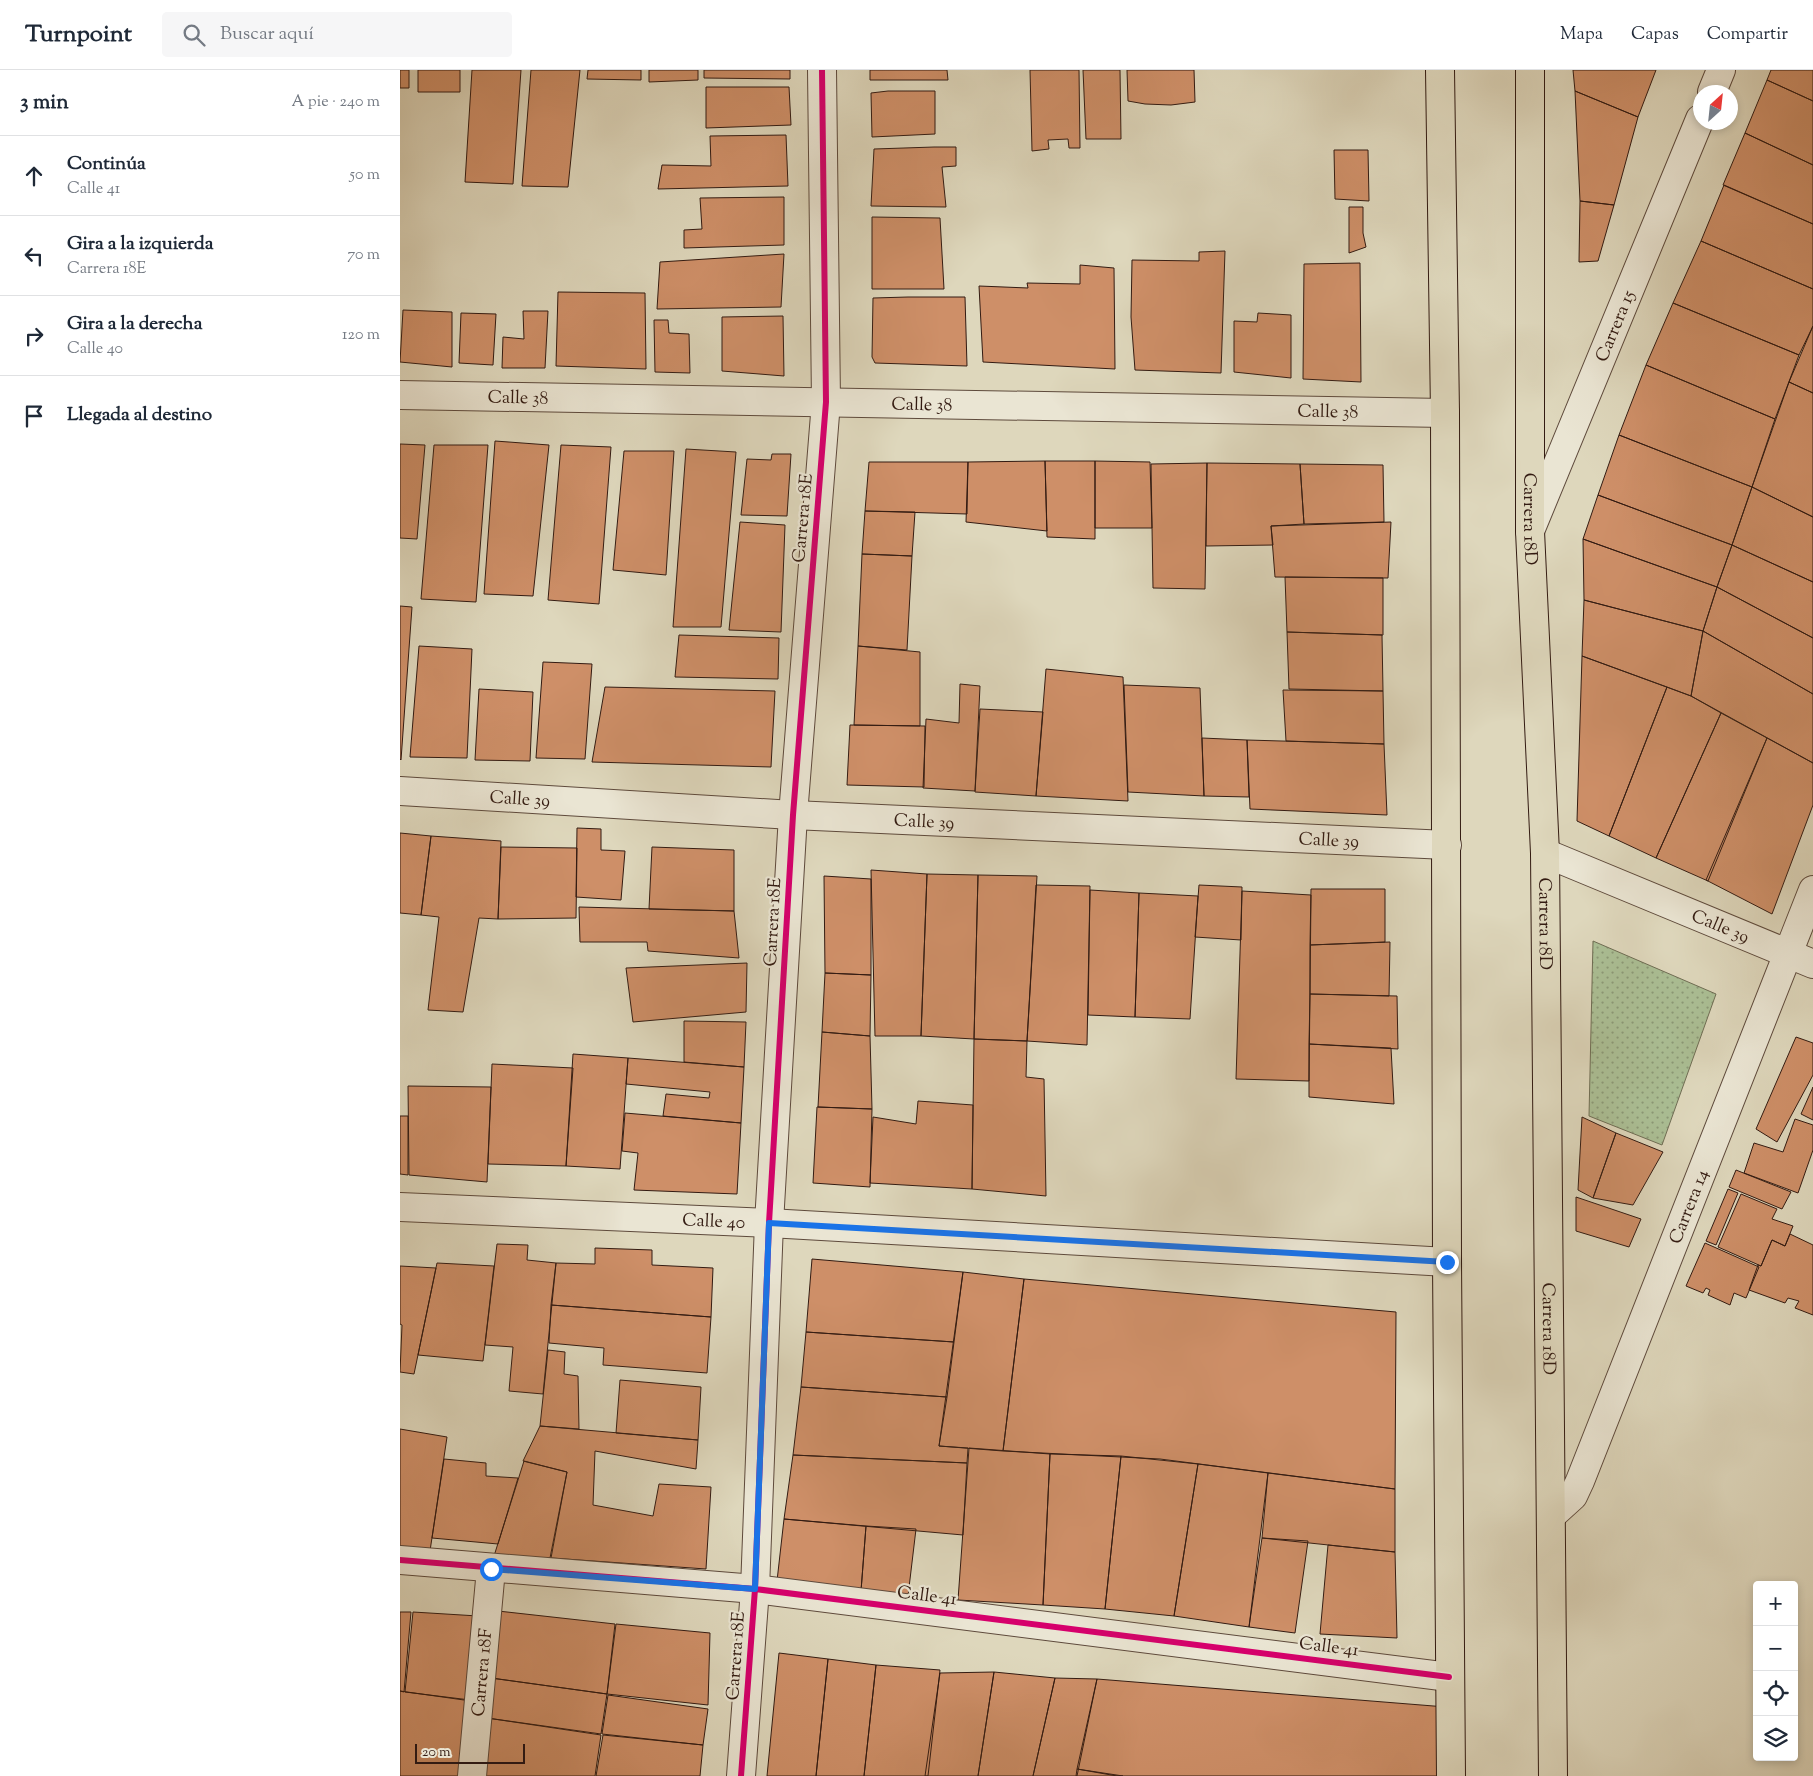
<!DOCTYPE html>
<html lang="es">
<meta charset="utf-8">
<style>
body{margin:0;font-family:"Sorts Mill Goudy",serif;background:#f6f6f7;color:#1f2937}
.controls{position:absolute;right:15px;bottom:15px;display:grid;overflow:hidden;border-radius:5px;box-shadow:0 2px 8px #0003}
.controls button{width:45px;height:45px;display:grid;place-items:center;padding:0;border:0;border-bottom:1px solid #e0e1e3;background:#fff;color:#1f2937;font:25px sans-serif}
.compass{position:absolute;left:1293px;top:15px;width:45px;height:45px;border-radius:50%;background:#fff;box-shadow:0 2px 8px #0003;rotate:27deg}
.scale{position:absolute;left:15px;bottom:12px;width:110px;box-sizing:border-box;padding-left:5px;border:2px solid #331b12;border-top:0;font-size:14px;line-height:18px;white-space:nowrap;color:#331b12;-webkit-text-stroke:4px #eae5d3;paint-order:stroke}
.stop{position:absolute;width:15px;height:15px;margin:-11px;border:4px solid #1a73e8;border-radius:50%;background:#fff}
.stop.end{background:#1a73e8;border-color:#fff;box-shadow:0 1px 5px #0008}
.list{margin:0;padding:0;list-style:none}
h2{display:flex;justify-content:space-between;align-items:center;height:65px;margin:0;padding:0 20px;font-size:21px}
h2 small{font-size:16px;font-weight:400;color:#747a83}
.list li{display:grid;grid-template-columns:32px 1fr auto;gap:15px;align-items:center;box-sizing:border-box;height:80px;padding:0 20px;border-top:1px solid #e0e1e3}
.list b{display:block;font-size:19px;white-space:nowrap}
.list p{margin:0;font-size:16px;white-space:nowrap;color:#747a83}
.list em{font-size:16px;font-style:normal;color:#747a83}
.icon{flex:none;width:28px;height:28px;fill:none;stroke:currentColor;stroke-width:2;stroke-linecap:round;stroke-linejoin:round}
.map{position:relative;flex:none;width:1413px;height:1706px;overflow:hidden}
header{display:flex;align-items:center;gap:30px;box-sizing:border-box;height:70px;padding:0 25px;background:#fff;border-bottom:1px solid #e0e1e3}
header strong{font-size:24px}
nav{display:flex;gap:28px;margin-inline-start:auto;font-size:18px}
.search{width:350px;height:45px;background:#f6f6f7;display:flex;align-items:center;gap:12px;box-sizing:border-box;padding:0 18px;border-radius:5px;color:#747a83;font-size:19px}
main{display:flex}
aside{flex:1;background:#fff}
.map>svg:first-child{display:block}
.grass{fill:url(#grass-dots);stroke:#6f6d54}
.building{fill:#ce8f68;stroke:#331b12}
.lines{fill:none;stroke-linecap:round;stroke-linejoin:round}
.minor-casing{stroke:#5e4a3c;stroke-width:30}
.major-casing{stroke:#331b12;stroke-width:30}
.minor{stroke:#eae5d3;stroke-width:28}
.major{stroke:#ded7bc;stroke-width:28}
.cycleway-casing{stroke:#eae5d3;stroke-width:9}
.cycleway{stroke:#d6006c;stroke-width:6}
.route{stroke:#1a73e8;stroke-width:6}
.labels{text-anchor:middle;stroke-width:4.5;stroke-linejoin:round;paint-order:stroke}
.street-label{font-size:18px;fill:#331b12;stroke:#eae5d3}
</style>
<header>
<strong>Turnpoint</strong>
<div class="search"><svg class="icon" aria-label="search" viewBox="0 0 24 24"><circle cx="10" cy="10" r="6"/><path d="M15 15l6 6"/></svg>Buscar aquí</div>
<nav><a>Mapa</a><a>Capas</a><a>Compartir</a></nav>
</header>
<main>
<aside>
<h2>3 min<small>A pie · 240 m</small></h2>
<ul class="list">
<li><svg class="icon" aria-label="ahead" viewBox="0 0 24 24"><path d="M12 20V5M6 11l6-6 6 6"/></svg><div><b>Continúa</b><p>Calle 41</p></div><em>50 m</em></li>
<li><svg class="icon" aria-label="left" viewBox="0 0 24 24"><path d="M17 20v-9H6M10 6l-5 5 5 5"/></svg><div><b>Gira a la izquierda</b><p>Carrera 18E</p></div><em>70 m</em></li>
<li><svg class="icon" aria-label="right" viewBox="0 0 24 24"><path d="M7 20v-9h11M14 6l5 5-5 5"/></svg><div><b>Gira a la derecha</b><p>Calle 40</p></div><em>120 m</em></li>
<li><svg class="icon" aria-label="arrive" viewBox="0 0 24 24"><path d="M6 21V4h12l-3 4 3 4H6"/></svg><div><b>Llegada al destino</b></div></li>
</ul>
</aside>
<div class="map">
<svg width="1413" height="1706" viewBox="0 0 1413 1706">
<defs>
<pattern id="grass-dots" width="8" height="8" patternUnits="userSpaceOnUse" patternTransform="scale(1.25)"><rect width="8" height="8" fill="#abbf95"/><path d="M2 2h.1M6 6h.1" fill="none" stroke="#8c9a78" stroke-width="1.8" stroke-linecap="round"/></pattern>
</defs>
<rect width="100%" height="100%" fill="#ded7bc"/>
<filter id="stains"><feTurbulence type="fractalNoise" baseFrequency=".004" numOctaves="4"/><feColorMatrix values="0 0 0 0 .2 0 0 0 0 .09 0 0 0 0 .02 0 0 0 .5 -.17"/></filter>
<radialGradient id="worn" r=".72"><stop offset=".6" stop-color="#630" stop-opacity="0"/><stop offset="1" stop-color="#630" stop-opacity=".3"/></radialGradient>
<path class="grass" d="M 1193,871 L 1316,924 L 1262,1075 L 1189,1046 Z"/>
<path class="building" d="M 0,0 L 9,0 L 9,18 L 0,18 Z
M 18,0 L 60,0 L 60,22 L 18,22 Z
M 72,0 L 121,0 L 113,114 L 65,112 Z
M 131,0 L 180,0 L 168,117 L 122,116 Z
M 188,0 L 241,0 L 241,10 L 187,9 Z
M 249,0 L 298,0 L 298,10 L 249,12 Z
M 304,0 L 390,0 L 390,9 L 304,8 Z
M 470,0 L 547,0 L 548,10 L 470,10 Z
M 630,0 L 679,0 L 680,78 L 669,78 L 668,69 L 648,70 L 649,79 L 632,81 Z
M 683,0 L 720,0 L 721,69 L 686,69 Z
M 727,0 L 794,0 L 795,32 L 771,35 L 745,34 L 728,31 Z
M 1173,0 L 1256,0 L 1238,47 L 1175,21 Z
M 1371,0 L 1413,0 L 1413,31 L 1367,10 Z
M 1367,10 L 1413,31 L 1413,95 L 1345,63 Z
M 306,17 L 389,17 L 391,55 L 306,58 Z
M 488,21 L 535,21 L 535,64 L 472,67 L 471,23 Z
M 1175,21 L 1238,47 L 1214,135 L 1180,131 Z
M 1345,63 L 1413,95 L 1413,154 L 1323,115 Z
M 386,65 L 388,116 L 258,119 L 262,95 L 311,96 L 310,66 Z
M 534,77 L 556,77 L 556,96 L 542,97 L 546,137 L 471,136 L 474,79 Z
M 934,80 L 968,80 L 969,131 L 935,129 Z
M 1324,115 L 1413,154 L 1413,219 L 1301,171 Z
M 384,127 L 384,175 L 284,178 L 284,160 L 302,159 L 300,128 Z
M 1180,131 L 1214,135 L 1198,191 L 1179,192 Z
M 949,137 L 963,137 L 963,163 L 966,177 L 949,183 Z
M 472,147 L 540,148 L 544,219 L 472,219 Z
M 1301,171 L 1413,219 L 1413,256 L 1399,285 L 1273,233 Z
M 825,181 L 821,303 L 735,300 L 731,247 L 732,190 L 799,191 L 799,182 Z
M 384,184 L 381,237 L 257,239 L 260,192 Z
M 960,193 L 961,312 L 903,309 L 904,194 Z
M 680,195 L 714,198 L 715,299 L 583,292 L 579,216 L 628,218 L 627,213 L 680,214 Z
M 158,222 L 245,223 L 246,299 L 156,296 Z
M 508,227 L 565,227 L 567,296 L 475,293 L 472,287 L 473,228 Z
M 1273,233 L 1399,285 L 1375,349 L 1246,295 Z
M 3,240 L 52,242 L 52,297 L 0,292 Z
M 123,241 L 148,241 L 145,298 L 102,298 L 103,267 L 124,269 Z
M 61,243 L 96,244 L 93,295 L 59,293 Z
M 858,243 L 891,245 L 891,308 L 834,302 L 834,251 L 857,252 Z
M 383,246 L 384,306 L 322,301 L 322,247 Z
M 254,250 L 268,250 L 269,263 L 289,264 L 290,303 L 255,302 Z
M 1413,256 L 1413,323 L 1389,312 Z
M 1246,295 L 1375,349 L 1352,417 L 1219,365 Z
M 1389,312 L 1413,323 L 1413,447 L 1352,417 Z
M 1219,365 L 1352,417 L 1332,475 L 1198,425 Z
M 95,371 L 149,375 L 133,526 L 84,524 Z
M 0,374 L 25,375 L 17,469 L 0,468 Z
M 34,375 L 88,375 L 76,532 L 21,529 Z
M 161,375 L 211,377 L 199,534 L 148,530 Z
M 286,379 L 336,382 L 321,557 L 273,557 Z
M 224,381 L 274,381 L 266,505 L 213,500 Z
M 372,384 L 391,384 L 387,446 L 341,445 L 347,389 L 371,390 Z
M 645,391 L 695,391 L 695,469 L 647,467 Z
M 645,391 L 647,461 L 566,452 L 568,392 Z
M 695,391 L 750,392 L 752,458 L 695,458 Z
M 469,392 L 568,392 L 567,444 L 465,441 Z
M 807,393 L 900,394 L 904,454 L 871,456 L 873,475 L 806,476 Z
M 807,393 L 805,519 L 753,518 L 751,394 Z
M 900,394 L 983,395 L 984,452 L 904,454 Z
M 1352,417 L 1413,447 L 1413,512 L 1332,475 Z
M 1198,425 L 1332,475 L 1317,517 L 1183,469 Z
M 465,441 L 515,442 L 512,486 L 462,484 Z
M 340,452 L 385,455 L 381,562 L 329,560 Z
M 991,452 L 988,508 L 875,507 L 871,456 Z
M 1183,469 L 1317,517 L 1303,561 L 1184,530 Z
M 1332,475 L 1413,512 L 1413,568 L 1317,517 Z
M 462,484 L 512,486 L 507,580 L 458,576 Z
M 885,507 L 983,508 L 983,565 L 887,562 Z
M 1317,517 L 1413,568 L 1413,624 L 1303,561 Z
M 1184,530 L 1303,561 L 1291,626 L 1182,586 Z
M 0,536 L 12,537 L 1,690 L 0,689 Z
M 1303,561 L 1413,624 L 1413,693 L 1291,626 Z
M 887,562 L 982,565 L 983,621 L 889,619 Z
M 279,565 L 379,568 L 378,609 L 275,607 Z
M 19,576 L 72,579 L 67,688 L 10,687 Z
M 458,576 L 520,582 L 520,656 L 454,655 Z
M 1182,586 L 1267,617 L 1209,766 L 1177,751 Z
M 143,592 L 192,594 L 185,689 L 136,688 Z
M 646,599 L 723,607 L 728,731 L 636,726 Z
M 560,614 L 580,616 L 575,721 L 523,718 L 526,649 L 559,653 Z
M 724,615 L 800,618 L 804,726 L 728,722 Z
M 205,617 L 375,621 L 371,697 L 192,692 Z
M 1267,617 L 1291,626 L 1321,643 L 1256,788 L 1209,766 Z
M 79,619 L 133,622 L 130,691 L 75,690 Z
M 883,620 L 983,621 L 984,674 L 886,671 Z
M 580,639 L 643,642 L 636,726 L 575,722 Z
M 1321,643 L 1367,668 L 1308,811 L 1256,788 Z
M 450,655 L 525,656 L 524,717 L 447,715 Z
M 802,668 L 847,670 L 849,727 L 804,726 Z
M 1367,668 L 1413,693 L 1413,735 L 1372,844 L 1306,810 Z
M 847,670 L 984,674 L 987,745 L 850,739 Z
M 177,758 L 201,759 L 201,780 L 225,781 L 221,830 L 176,827 Z
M 0,763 L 31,766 L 21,845 L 0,843 Z
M 31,766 L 101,771 L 98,849 L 79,848 L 63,942 L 28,940 L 39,847 L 21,845 Z
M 101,777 L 177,778 L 176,848 L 98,849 Z
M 252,777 L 334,780 L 334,841 L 249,839 Z
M 471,800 L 527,804 L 521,966 L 475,966 Z
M 527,804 L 578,805 L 574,969 L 521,966 Z
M 578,805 L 637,806 L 627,971 L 574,969 Z
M 424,806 L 471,809 L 471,905 L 425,903 Z
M 636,815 L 690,816 L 687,975 L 627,971 Z
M 799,815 L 842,817 L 841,870 L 795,867 Z
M 911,819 L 985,819 L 985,872 L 910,875 Z
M 690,820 L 739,823 L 735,947 L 688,945 Z
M 842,821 L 911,825 L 909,1011 L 836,1009 Z
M 739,823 L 798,826 L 790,949 L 735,947 Z
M 179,837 L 334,841 L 339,888 L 248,881 L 247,872 L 180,872 Z
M 990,872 L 989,926 L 910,924 L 910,875 Z
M 347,893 L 346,942 L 233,952 L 226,898 Z
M 425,903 L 471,905 L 470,966 L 422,962 Z
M 910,924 L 997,926 L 998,979 L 909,974 Z
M 284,951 L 346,952 L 344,997 L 284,992 Z
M 422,962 L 470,966 L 472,1039 L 418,1037 Z
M 1396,967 L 1413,973 L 1413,1005 L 1377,1072 L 1356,1059 Z
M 574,969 L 627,971 L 626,1007 L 644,1009 L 646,1126 L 572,1119 Z
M 909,974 L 991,978 L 994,1034 L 909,1027 Z
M 173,984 L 228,988 L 220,1099 L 166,1096 Z
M 228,988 L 344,997 L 341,1053 L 263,1046 L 266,1024 L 309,1028 L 310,1022 L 226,1014 Z
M 92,994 L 173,998 L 166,1096 L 88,1094 Z
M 8,1016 L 91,1017 L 87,1112 L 9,1105 Z
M 1413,1017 L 1413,1050 L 1401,1044 Z
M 518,1031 L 573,1035 L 572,1119 L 470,1113 L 473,1047 L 516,1054 Z
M 417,1037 L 472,1039 L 470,1117 L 413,1113 Z
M 225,1043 L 341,1053 L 337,1124 L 234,1120 L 238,1083 L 222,1081 Z
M 0,1046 L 8,1046 L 8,1105 L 0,1104 Z
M 1182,1047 L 1216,1063 L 1193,1128 L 1178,1120 Z
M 1395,1049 L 1413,1055 L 1413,1080 L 1398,1123 L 1344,1103 L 1354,1073 L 1383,1082 Z
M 1216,1063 L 1263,1082 L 1233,1135 L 1193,1128 Z
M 1336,1100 L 1391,1122 L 1382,1139 L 1329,1117 Z
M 1328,1119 L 1338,1123 L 1316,1175 L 1306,1171 Z
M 1341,1124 L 1377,1139 L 1372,1149 L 1393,1156 L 1385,1176 L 1372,1170 L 1361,1196 L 1318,1177 Z
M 1176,1127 L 1241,1149 L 1229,1177 L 1176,1161 Z
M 1390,1164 L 1413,1175 L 1413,1245 L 1395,1238 L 1399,1231 L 1388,1228 L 1385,1233 L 1349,1220 L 1358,1195 L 1361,1196 L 1372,1170 L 1385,1176 Z
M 1305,1173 L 1359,1197 L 1346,1228 L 1334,1223 L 1330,1235 L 1308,1225 L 1310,1220 L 1306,1218 L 1303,1223 L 1286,1216 Z
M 97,1174 L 128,1175 L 127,1190 L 156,1193 L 143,1324 L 109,1321 L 113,1277 L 85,1275 Z
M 195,1178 L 252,1180 L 252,1195 L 313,1198 L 311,1247 L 151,1235 L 156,1193 L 195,1194 Z
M 412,1189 L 563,1202 L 554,1272 L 406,1262 Z
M 37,1193 L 94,1196 L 83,1291 L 18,1285 Z
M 0,1196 L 36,1198 L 14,1304 L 0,1302 L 2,1255 L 0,1254 Z
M 563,1202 L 624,1209 L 603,1381 L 539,1376 Z
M 624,1209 L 996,1242 L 995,1419 L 760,1389 L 603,1381 Z
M 151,1235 L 311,1247 L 307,1303 L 203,1295 L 204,1278 L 149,1273 Z
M 406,1262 L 554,1272 L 547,1327 L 401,1317 Z
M 148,1280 L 165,1282 L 164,1304 L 178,1306 L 179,1359 L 140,1356 Z
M 220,1310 L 301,1317 L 298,1370 L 216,1363 Z
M 401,1317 L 547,1327 L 539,1376 L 568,1378 L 567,1393 L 393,1385 Z
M 140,1356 L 298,1370 L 296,1399 L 195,1381 L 193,1435 L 253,1446 L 259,1414 L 311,1417 L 306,1499 L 151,1488 L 167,1402 L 123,1391 Z
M 0,1359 L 47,1367 L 30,1481 L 0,1478 Z
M 569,1378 L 650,1384 L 643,1535 L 558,1530 Z
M 650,1384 L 721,1386 L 705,1539 L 643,1535 Z
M 393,1385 L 567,1393 L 563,1465 L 384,1449 Z
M 721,1386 L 798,1394 L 774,1546 L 705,1539 Z
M 44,1389 L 86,1393 L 86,1406 L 118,1408 L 98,1474 L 32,1468 Z
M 124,1391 L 167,1402 L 150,1488 L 94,1486 Z
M 798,1394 L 868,1403 L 849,1557 L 774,1546 Z
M 868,1403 L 995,1419 L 995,1482 L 862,1468 Z
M 384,1449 L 466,1456 L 461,1521 L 377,1511 Z
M 466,1456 L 516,1459 L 508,1526 L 461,1521 Z
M 862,1468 L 908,1471 L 895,1563 L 849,1557 Z
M 928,1475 L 995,1482 L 997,1568 L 920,1564 Z
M 98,1541 L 215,1554 L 207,1624 L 91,1608 Z
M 0,1542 L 11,1542 L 4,1622 L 0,1621 Z
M 13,1542 L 78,1546 L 70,1630 L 5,1622 Z
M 216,1554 L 310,1563 L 308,1635 L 207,1624 Z
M 379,1583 L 428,1589 L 416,1706 L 367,1706 Z
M 428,1589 L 476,1595 L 464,1706 L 416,1706 Z
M 476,1595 L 540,1600 L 528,1706 L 464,1706 Z
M 594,1602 L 655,1608 L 633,1706 L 578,1706 Z
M 594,1602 L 578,1706 L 525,1706 L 540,1603 Z
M 91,1608 L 207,1624 L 201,1664 L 87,1648 Z
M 655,1608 L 697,1609 L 677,1706 L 633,1706 Z
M 697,1609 L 1046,1637 L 1044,1706 L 717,1706 L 677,1699 Z
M 0,1621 L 71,1631 L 63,1706 L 0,1706 Z
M 208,1625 L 308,1639 L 303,1675 L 202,1664 Z
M 87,1648 L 201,1665 L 195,1706 L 82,1706 Z
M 203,1665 L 303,1675 L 300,1706 L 196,1706 Z
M 677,1699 L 723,1706 L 676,1706 Z"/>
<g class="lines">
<defs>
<g id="minor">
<path d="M 1312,22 L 1321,0"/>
<path id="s1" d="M 0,325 L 1045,343"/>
<path id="s2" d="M 1130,461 L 1300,49"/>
<path id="s3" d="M 0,721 L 393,745 L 1047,775"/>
<path id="s4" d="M 1145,783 L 1413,894"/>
<path id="s5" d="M 0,1137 L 369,1153 L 1047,1192"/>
<path id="s6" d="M 1152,1445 L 1173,1426 L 1180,1411 L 1413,820"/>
<path d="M 0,1490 L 355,1519 L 1049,1607"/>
<path id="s7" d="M 72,1706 L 91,1499"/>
<path d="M 341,1706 L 355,1519 L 369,1153 L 393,745 L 426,332 L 422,0"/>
</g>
<g id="major">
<path d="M 1040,0 L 1045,343 L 1047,1192 L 1051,1706"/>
<path id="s8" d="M 1130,0 L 1130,461 L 1145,783 L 1153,1706"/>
</g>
</defs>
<use href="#minor" class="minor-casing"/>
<use href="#major" class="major-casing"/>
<use href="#minor" class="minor"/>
<use href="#major" class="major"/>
<defs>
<path id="cycleway" d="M 0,1490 L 355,1519 L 1049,1607
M 341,1706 L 355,1519 L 369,1153 L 393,745 L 426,332 L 422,0"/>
</defs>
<use href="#cycleway" class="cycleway-casing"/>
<use href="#cycleway" class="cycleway"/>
</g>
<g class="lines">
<path class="route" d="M 91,1499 L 355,1519 L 369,1153 L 1047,1192"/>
</g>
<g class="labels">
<g class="street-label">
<text dy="6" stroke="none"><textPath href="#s2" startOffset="222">Carrera 15</textPath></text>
<text dy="6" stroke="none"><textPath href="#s1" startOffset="118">Calle 38</textPath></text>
<text dy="6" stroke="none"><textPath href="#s1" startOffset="522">Calle 38</textPath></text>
<text dy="6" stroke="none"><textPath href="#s1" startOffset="928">Calle 38</textPath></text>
<text transform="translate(402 448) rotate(-85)" y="6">Carrera 18E</text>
<text dy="6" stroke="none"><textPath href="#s8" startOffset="449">Carrera 18D</textPath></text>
<text dy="6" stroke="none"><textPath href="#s3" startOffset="120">Calle 39</textPath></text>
<text dy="6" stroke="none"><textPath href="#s3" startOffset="525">Calle 39</textPath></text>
<text dy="6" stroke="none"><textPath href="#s3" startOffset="930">Calle 39</textPath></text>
<text transform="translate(372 852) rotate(-87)" y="6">Carrera 18E</text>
<text dy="6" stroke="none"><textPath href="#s8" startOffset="854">Carrera 18D</textPath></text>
<text dy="6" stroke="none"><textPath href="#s4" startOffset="190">Calle 39</textPath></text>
<text dy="6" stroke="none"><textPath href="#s6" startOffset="340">Carrera 14</textPath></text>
<text dy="6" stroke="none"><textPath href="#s5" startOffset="314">Calle 40</textPath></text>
<text dy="6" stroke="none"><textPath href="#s8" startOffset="1259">Carrera 18D</textPath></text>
<text transform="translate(527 1525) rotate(7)" y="6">Calle 41</text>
<text transform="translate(929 1576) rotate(7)" y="6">Calle 41</text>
<text transform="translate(335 1586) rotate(-86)" y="6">Carrera 18E</text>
<text dy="6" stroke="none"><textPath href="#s7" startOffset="104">Carrera 18F</textPath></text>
</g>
</g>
<rect width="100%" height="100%" filter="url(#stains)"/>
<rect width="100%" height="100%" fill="url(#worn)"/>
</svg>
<div class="controls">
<button>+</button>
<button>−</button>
<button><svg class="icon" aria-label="locate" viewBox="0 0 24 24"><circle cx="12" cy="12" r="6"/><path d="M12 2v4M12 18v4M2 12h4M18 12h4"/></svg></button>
<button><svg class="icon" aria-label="layers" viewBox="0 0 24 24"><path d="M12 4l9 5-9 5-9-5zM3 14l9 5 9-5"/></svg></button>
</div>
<svg class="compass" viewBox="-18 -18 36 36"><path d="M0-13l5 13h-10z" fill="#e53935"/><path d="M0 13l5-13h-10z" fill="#747a83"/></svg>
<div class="scale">20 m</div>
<div class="stop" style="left:91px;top:1499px"></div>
<div class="stop end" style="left:1047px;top:1192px"></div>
</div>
</main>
